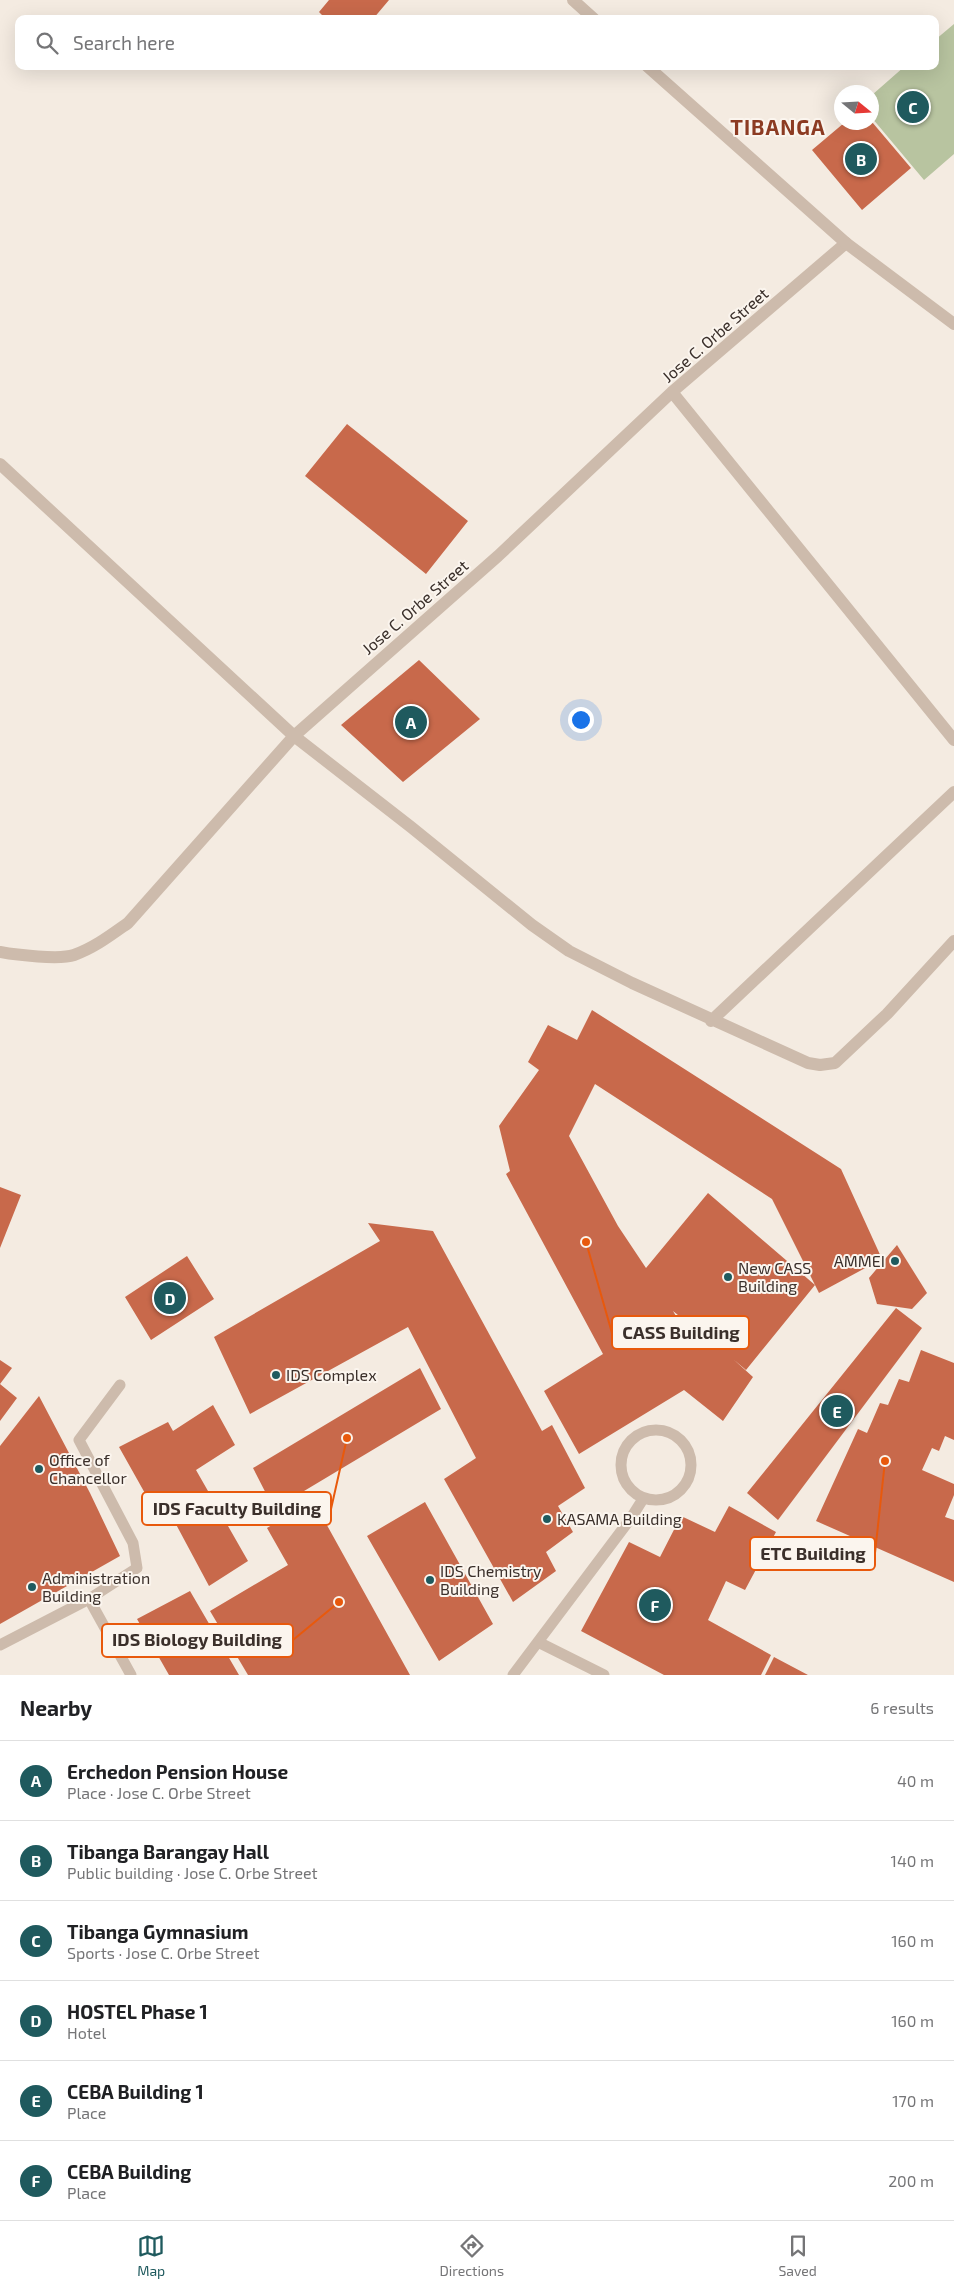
<!DOCTYPE html>
<meta charset="utf-8">
<style>
body{margin:0;font-family:"Exo 2",sans-serif;background:#f2f2f2;color:#202124}
.compass{position:absolute;left:834px;top:85px;width:45px;height:45px;border-radius:50%;background:#fff;box-shadow:0 5px 20px #0002;rotate:108deg}
.you{position:absolute;left:580px;top:719px;width:18px;height:18px;margin:-12px;border:4px solid #fff;border-radius:50%;background:#1a73e8;box-shadow:0 0 0 8px #1a73e833}
.badge{display:grid;place-items:center;width:32px;height:32px;border-radius:50%;background:#1f5a5e;color:#fff;font-size:16px;font-weight:700}
.pin{position:absolute;translate:-50% -50%;border:2px solid #fff;box-shadow:0 1px 5px #0006}
.list{margin:0;padding:0;list-style:none}
h2{display:flex;justify-content:space-between;align-items:center;height:65px;margin:0;padding:0 20px;font-size:21px}
h2 small{font-size:16px;font-weight:400;color:#757577}
.list li{display:grid;grid-template-columns:32px 1fr auto;gap:15px;align-items:center;box-sizing:border-box;height:80px;padding:0 20px;border-top:1px solid #e0e0e0}
.list b{display:block;font-size:19px;white-space:nowrap}
.list p{margin:0;font-size:16px;white-space:nowrap;color:#757577}
.list em{font-size:16px;font-style:normal;color:#757577}
.icon{flex:none;width:28px;height:28px;fill:none;stroke:currentColor;stroke-width:2;stroke-linecap:round;stroke-linejoin:round}
.map{position:relative;flex:none;width:954px;height:1675px;overflow:hidden}
.search{position:absolute;background:#fff;box-shadow:0 5px 20px #0002;left:15px;right:15px;top:15px;height:55px;display:flex;align-items:center;gap:12px;box-sizing:border-box;padding:0 18px;border-radius:10px;color:#757577;font-size:19px}
.sheet{height:545px;background:#fff}
nav{display:flex;justify-content:space-around;align-items:center;box-sizing:border-box;height:70px;border-top:1px solid #e0e0e0;background:#fff;font-size:14px;color:#757577}
nav a{display:grid;justify-items:center;gap:2px}
nav .on{color:#1f5a5e}
.map>svg:first-child{display:block}
.green{fill:#b8c4a0}
.building{fill:#c8694b;fill-rule:evenodd}
.lines{fill:none;stroke-linecap:round;stroke-linejoin:round}
.service{stroke:#cdbbac;stroke-width:11}
.minor{stroke:#cdbbac;stroke-width:12}
.tertiary{stroke:#cdbbac;stroke-width:12}
.poi-dot{fill:#1f5a5e;stroke:#fbf5ee;stroke-width:2}
.labels{text-anchor:middle;stroke-width:4;stroke-linejoin:round;paint-order:stroke}
.street-label{font-size:16px;fill:#3b302b;stroke:#fbf5ee}
.poi-label{font-size:16px;fill:#3b302b;stroke:#fbf5ee;text-anchor:start}
.district-label{font-size:21px;font-weight:bold;letter-spacing:1px;fill:#8c3b22;stroke:#fbf5ee}
.leader{fill:none;stroke:#e8590c;stroke-width:2}
.callout-dot{fill:#e8590c;stroke:#fbf5ee;stroke-width:2}
.callout{fill:#fbf5ee;stroke:#e8590c;stroke-width:2}
.callout-label{font-size:18px;text-anchor:middle;font-weight:bold;fill:#3b302b}
</style>
<div class="map">
<svg width="954" height="1675" viewBox="0 0 954 1675">
<rect width="100%" height="100%" fill="#f4ebe1"/>
<path class="green" d="M 954,24 L 954,154 L 924,180 L 872,118 L 872,95 L 905,66 L 935,66 L 935,40 Z"/>
<path class="building" d="M 329,0 L 389,0 L 373,19 L 326,19 L 319,12 Z
M 872,122 L 911,168 L 862,210 L 812,150 L 844,123 Z
M 347,424 L 468,521 L 426,574 L 305,476 Z
M 419,660 L 480,719 L 403,782 L 341,725 Z
M 592,1010 L 841,1169 L 882,1259 L 819,1293 L 815,1285 L 746,1370 L 733,1359 L 753,1377 L 723,1421 L 684,1390 L 579,1454 L 544,1391 L 603,1354 L 506,1174 L 510,1171 L 499,1126 L 539,1070 L 528,1062 L 548,1025 L 577,1040 ZM 595,1084 L 772,1199 L 815,1285 L 708,1193 L 646,1268 L 618,1226 L 569,1136 ZM 673,1311 L 710,1341 L 696,1350 Z
M 0,1187 L 21,1195 L 0,1248 Z
M 368,1223 L 433,1231 L 542,1431 L 552,1425 L 585,1488 L 558,1506 L 573,1532 L 546,1552 L 556,1571 L 513,1602 L 444,1479 L 476,1458 L 408,1327 L 250,1414 L 214,1337 L 380,1241 Z
M 897,1245 L 927,1293 L 912,1309 L 877,1304 L 869,1278 Z
M 187,1256 L 214,1299 L 151,1340 L 125,1297 Z
M 896,1308 L 922,1328 L 778,1520 L 747,1493 Z
M 921,1350 L 954,1363 L 954,1440 L 945,1436 L 939,1451 L 932,1448 L 922,1470 L 954,1484 L 954,1495 L 945,1517 L 954,1520 L 954,1582 L 816,1521 L 858,1429 L 867,1433 L 880,1403 L 888,1405 L 899,1379 L 909,1382 Z
M 0,1360 L 12,1368 L 0,1384 L 17,1398 L 0,1421 Z
M 420,1368 L 441,1409 L 274,1509 L 253,1468 Z
M 39,1396 L 90,1493 L 120,1556 L 0,1624 L 0,1446 Z
M 213,1405 L 235,1445 L 196,1470 L 248,1561 L 209,1586 L 171,1515 L 160,1520 L 119,1447 L 168,1422 L 173,1431 Z
M 313,1500 L 410,1675 L 248,1675 L 210,1611 L 288,1565 L 267,1528 Z
M 425,1502 L 493,1624 L 439,1661 L 367,1536 Z
M 729,1506 L 776,1532 L 745,1590 L 726,1581 L 708,1620 L 771,1655 L 761,1675 L 664,1675 L 581,1631 L 629,1542 L 660,1557 L 681,1516 L 715,1532 Z
M 190,1591 L 239,1675 L 169,1675 L 137,1619 Z
M 774,1657 L 808,1675 L 765,1675 Z"/>
<g class="lines">
<path class="service" d="M621 1465a35 35 0 1 1 70 0a35 35 0 1 1-70 0Z
M 89,1599 L 131,1675
M 538,1642 L 604,1675
M 0,1645 L 89,1599 L 137,1568 L 133,1543 L 79,1440 L 120,1385
M 513,1675 L 631,1518 L 643,1499"/>
<path class="minor" d="M 672,392 L 954,740
M 0,464 L 294,736 L 411,827 L 532,925 L 569,951 L 632,983 L 808,1063 L 820,1065 L 835,1063 L 887,1014 L 954,941
M 0,952 C 16,955 60,960 74,955 C 94,948 111,935 128,923 L 294,736 L 498,556 L 672,392 L 846,243
M 711,1021 L 954,792"/>
<path class="tertiary" d="M 573,0 L 594,19
M 647,66 L 846,243 L 954,324"/>
</g>
<g class="poi-dot">
<circle cx="895" cy="1261" r="5"/>
<circle cx="728" cy="1277" r="5"/>
<circle cx="276" cy="1375" r="5"/>
<circle cx="39" cy="1469" r="5"/>
<circle cx="547" cy="1519" r="5"/>
<circle cx="430" cy="1580" r="5"/>
<circle cx="32" cy="1587" r="5"/>
</g>
<g class="labels">
<g class="street-label">
<text transform="translate(715 335) rotate(-41)" y="6">Jose C. Orbe Street</text>
<text transform="translate(415 607) rotate(-41)" y="6">Jose C. Orbe Street</text>
</g>
<g class="poi-label">
<text x="885" y="1267" text-anchor="end">AMMEI</text>
<text x="738" y="1274">New CASS<tspan x="738" dy="18">Building</tspan></text>
<text x="286" y="1381">IDS Complex</text>
<text x="49" y="1466">Office of<tspan x="49" dy="18">Chancellor</tspan></text>
<text x="557" y="1525">KASAMA Building</text>
<text x="440" y="1577">IDS Chemistry<tspan x="440" dy="18">Building</tspan></text>
<text x="42" y="1584">Administration<tspan x="42" dy="18">Building</tspan></text>
</g>
<g class="district-label">
<text x="778" y="135">TIBANGA</text>
</g>
</g>
<path class="leader" d="M586 1242L612 1333M347 1438L331 1509M885 1461L875 1553M339 1602L293 1640"/>
<g class="callout-dot">
<circle cx="586" cy="1242" r="5"/>
<circle cx="347" cy="1438" r="5"/>
<circle cx="885" cy="1461" r="5"/>
<circle cx="339" cy="1602" r="5"/>
</g>
<g class="callout">
<rect x="612" y="1316" width="137" height="33" rx="5"/>
<rect x="142" y="1492" width="189" height="33" rx="5"/>
<rect x="750" y="1537" width="125" height="33" rx="5"/>
<rect x="102" y="1624" width="191" height="33" rx="5"/>
</g>
<g class="callout-label">
<text x="681" y="1339">CASS Building</text>
<text x="237" y="1515">IDS Faculty Building</text>
<text x="813" y="1560">ETC Building</text>
<text x="197" y="1646">IDS Biology Building</text>
</g>
</svg>
<svg class="compass" viewBox="-18 -18 36 36"><path d="M0-13l5 13h-10z" fill="#e53935"/><path d="M0 13l5-13h-10z" fill="#757577"/></svg>
<div class="you"></div>
<div class="pin badge" style="left:411px;top:722px">A</div>
<div class="pin badge" style="left:861px;top:159px">B</div>
<div class="pin badge" style="left:913px;top:107px">C</div>
<div class="pin badge" style="left:170px;top:1298px">D</div>
<div class="pin badge" style="left:837px;top:1411px">E</div>
<div class="pin badge" style="left:655px;top:1605px">F</div>
<div class="search"><svg class="icon" aria-label="search" viewBox="0 0 24 24"><circle cx="10" cy="10" r="6"/><path d="M15 15l6 6"/></svg>Search here</div>
</div>
<section class="sheet">
<h2>Nearby<small>6 results</small></h2>
<ul class="list">
<li><span class="badge">A</span><div><b>Erchedon Pension House</b><p>Place · Jose C. Orbe Street</p></div><em>40 m</em></li>
<li><span class="badge">B</span><div><b>Tibanga Barangay Hall</b><p>Public building · Jose C. Orbe Street</p></div><em>140 m</em></li>
<li><span class="badge">C</span><div><b>Tibanga Gymnasium</b><p>Sports · Jose C. Orbe Street</p></div><em>160 m</em></li>
<li><span class="badge">D</span><div><b>HOSTEL Phase 1</b><p>Hotel</p></div><em>160 m</em></li>
<li><span class="badge">E</span><div><b>CEBA Building 1</b><p>Place</p></div><em>170 m</em></li>
<li><span class="badge">F</span><div><b>CEBA Building</b><p>Place</p></div><em>200 m</em></li>
</ul>
</section>
<nav>
<a class="on"><svg class="icon" aria-label="map" viewBox="0 0 24 24"><path d="M3 6l6-2 6 2 6-2v14l-6 2-6-2-6 2zM9 4v14M15 6v14"/></svg>Map</a>
<a><svg class="icon" aria-label="directions" viewBox="0 0 24 24"><path d="M12 3l9 9-9 9-9-9zM9 14v-3h6M13 9l2 2-2 2"/></svg>Directions</a>
<a><svg class="icon" aria-label="saved" viewBox="0 0 24 24"><path d="M7 4h10v16l-5-4-5 4z"/></svg>Saved</a>
</nav>
